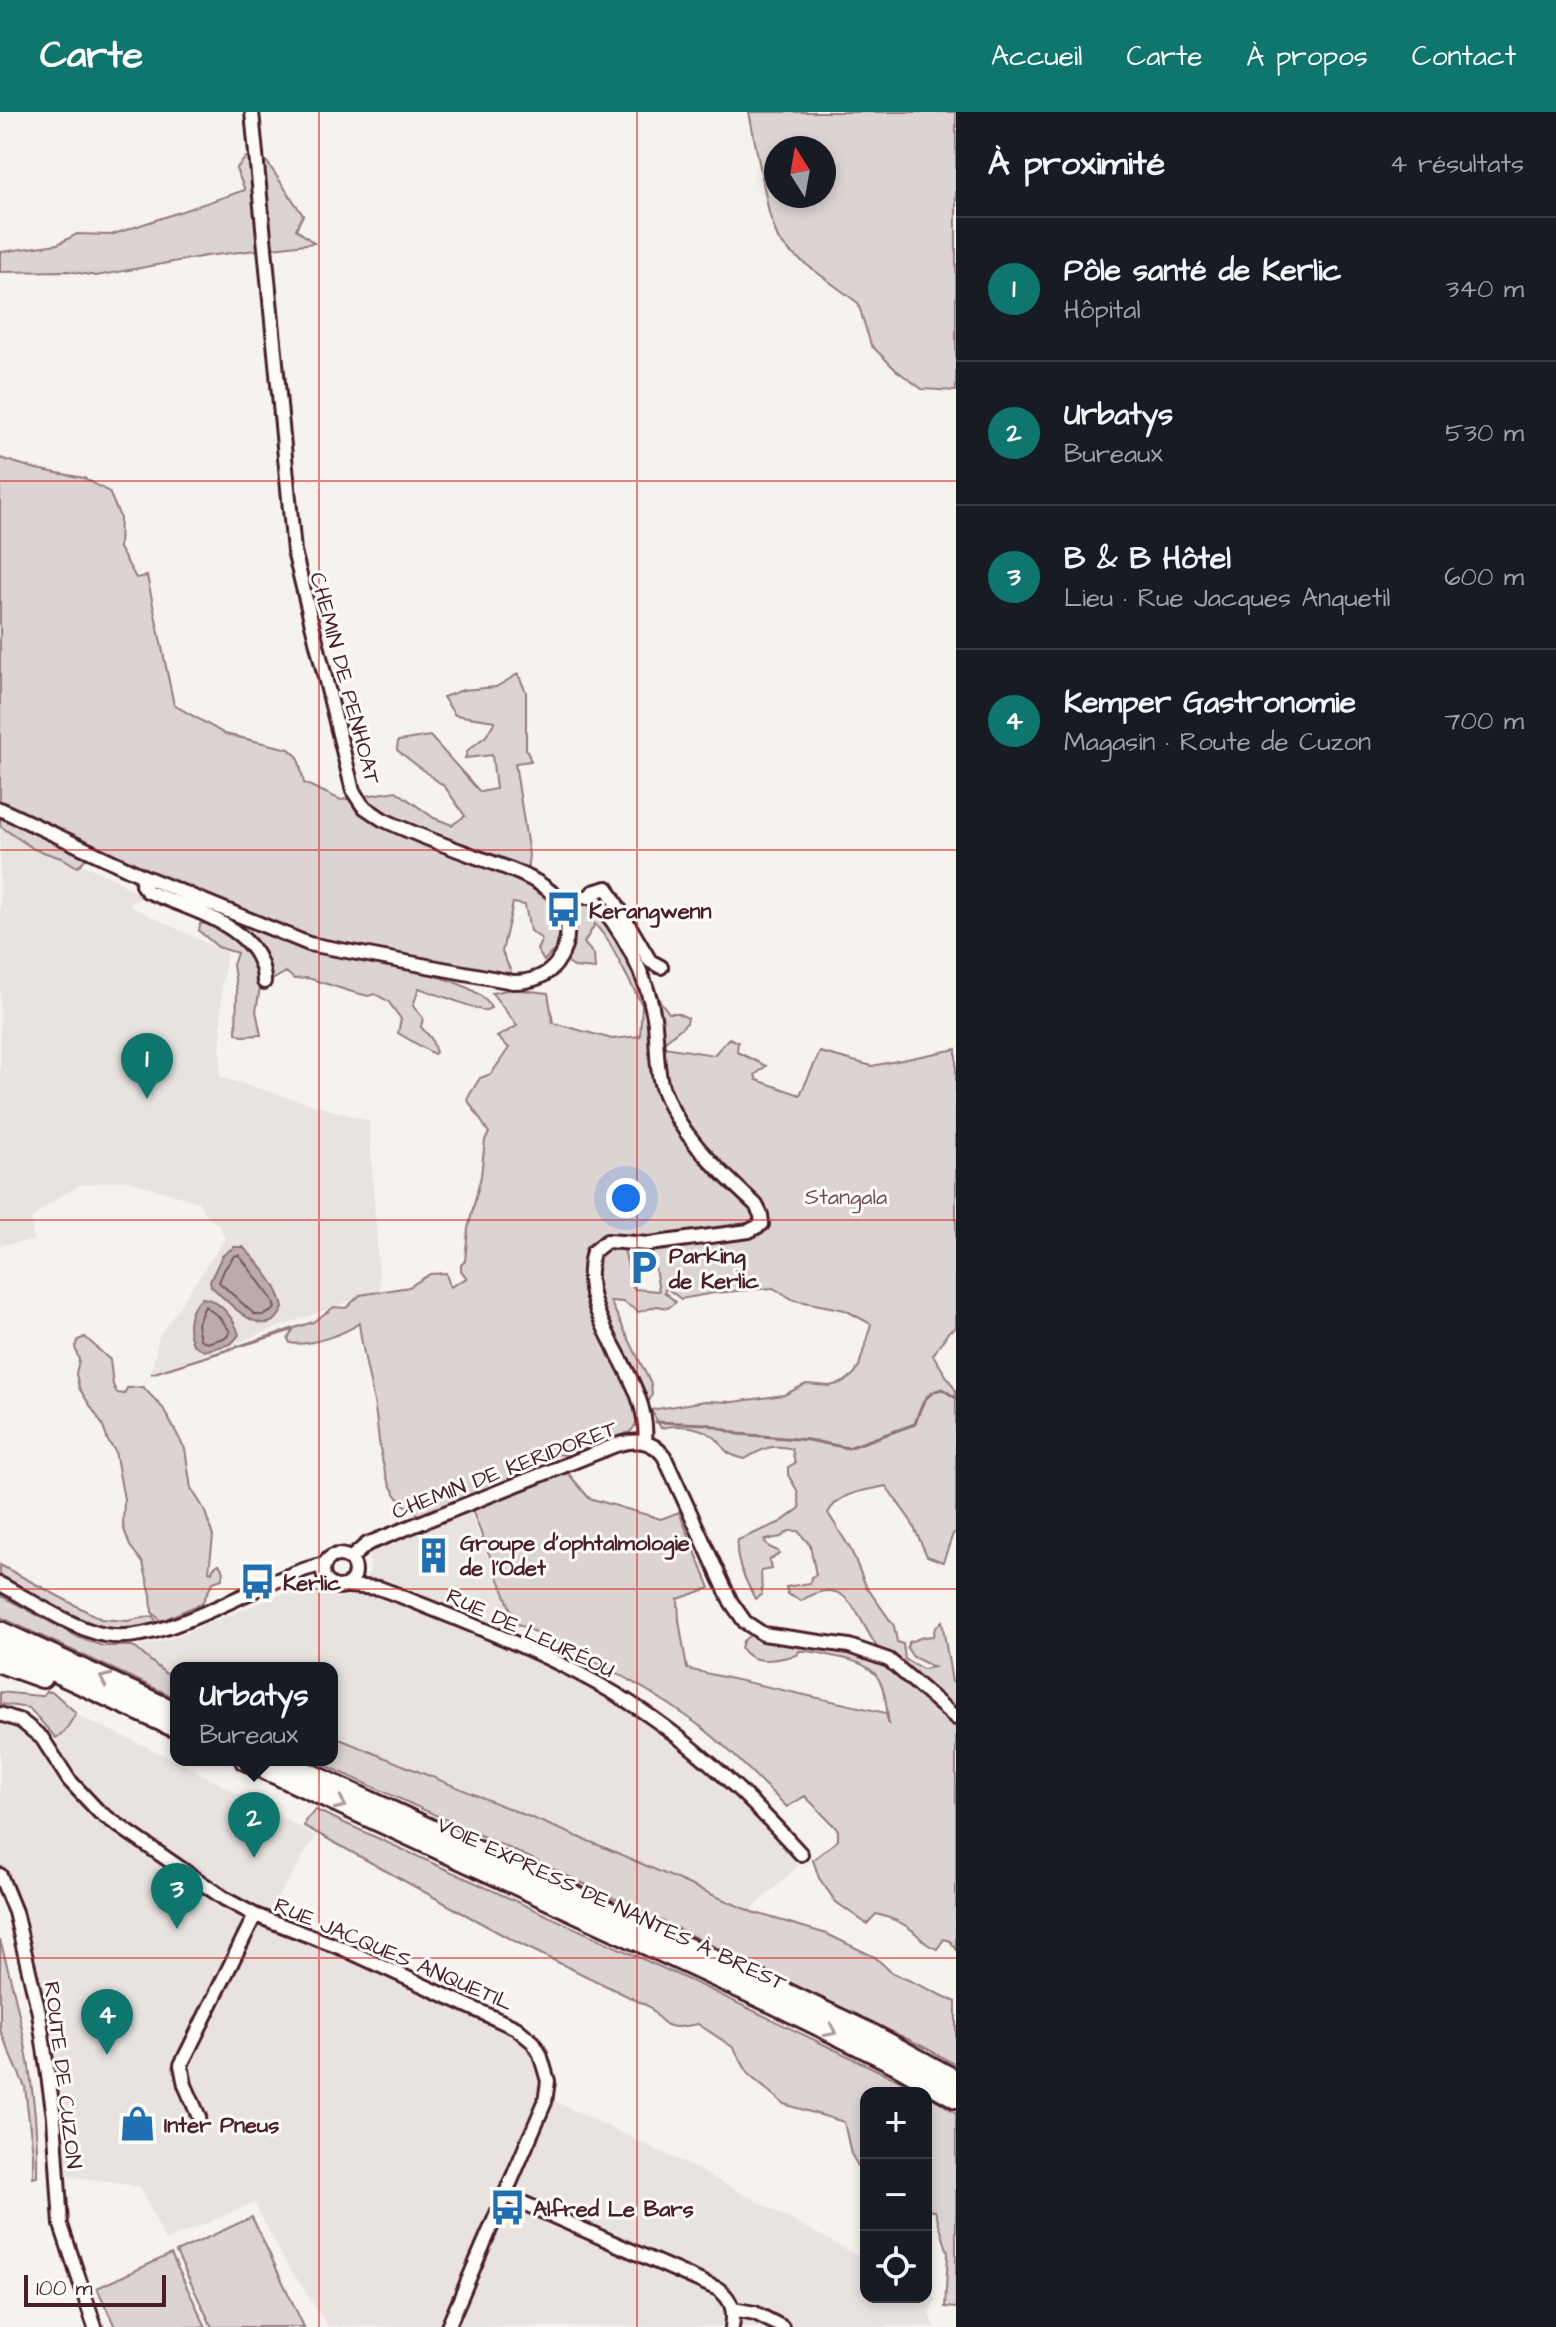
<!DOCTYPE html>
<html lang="fr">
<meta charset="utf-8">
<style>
body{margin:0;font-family:"Architects Daughter",sans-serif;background:#20242c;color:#f1f3f6}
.controls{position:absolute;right:24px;bottom:24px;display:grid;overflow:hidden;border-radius:16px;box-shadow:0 4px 12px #0003}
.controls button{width:72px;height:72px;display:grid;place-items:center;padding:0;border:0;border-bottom:2px solid #363941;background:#171b24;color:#f1f3f6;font:40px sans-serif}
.compass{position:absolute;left:764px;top:24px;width:72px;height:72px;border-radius:50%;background:#171b24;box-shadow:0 4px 12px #0003;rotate:349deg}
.scale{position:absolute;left:24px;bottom:20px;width:142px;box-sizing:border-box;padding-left:8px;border:4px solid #4a1f2b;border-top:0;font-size:22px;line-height:28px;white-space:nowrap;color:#4a1f2b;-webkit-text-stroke:6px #fdfcf7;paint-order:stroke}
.you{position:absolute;left:626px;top:1086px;width:28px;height:28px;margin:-20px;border:6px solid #fff;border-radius:50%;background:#1a73e8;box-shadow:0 0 0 12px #1a73e833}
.badge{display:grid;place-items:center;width:52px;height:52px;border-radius:50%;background:#0f766e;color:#fff;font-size:26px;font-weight:700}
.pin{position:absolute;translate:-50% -66px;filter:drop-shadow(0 2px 4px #0008)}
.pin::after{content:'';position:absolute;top:42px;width:28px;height:24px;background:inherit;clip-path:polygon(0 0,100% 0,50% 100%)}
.popup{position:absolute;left:170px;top:1550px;width:168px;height:104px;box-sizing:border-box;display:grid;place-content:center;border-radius:16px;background:#171b24;filter:drop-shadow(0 2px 6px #0005);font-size:26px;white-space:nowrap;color:#9ea1a6}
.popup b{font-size:30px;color:#f1f3f6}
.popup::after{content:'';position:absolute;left:50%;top:100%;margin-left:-16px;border:16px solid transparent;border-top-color:#171b24}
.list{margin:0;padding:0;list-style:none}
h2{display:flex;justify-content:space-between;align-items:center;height:104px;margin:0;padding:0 32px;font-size:34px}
h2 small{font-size:26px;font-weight:400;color:#9ea1a6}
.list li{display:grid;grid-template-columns:52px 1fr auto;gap:24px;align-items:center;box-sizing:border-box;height:144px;padding:0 32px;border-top:2px solid #363941}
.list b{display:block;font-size:30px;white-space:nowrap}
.list p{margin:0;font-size:26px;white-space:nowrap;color:#9ea1a6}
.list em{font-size:26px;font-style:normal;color:#9ea1a6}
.icon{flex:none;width:44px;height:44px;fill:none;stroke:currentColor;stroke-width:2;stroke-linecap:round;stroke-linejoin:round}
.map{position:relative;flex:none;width:956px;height:2215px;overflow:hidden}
header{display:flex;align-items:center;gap:48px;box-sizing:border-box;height:112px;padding:0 40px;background:#0f766e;color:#fff}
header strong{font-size:38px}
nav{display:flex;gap:44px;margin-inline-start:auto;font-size:28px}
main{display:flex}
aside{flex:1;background:#171b24}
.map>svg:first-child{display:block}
.built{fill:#e9e3e0}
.green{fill:#dcd4d2;stroke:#937a7e;stroke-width:2;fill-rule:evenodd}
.water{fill:#bbabac;stroke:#8e7378;stroke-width:2}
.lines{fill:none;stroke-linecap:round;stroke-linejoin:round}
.shore{stroke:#77575f;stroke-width:2}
.stream{stroke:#8e7378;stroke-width:3}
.minor-casing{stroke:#4a1f2b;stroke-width:18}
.highway-casing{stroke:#4a1f2b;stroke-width:24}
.minor{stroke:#fdfcf7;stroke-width:12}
.highway{stroke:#fdfcf7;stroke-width:18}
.oneway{stroke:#ac999b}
.grid{fill:none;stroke:#d62828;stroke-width:2;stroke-opacity:0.55}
.labels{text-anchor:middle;stroke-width:6;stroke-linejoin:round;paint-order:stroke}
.street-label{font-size:22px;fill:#4a1f2b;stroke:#fdfcf7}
.poi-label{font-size:22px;font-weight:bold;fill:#4a1f2b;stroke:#fdfcf7;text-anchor:start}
.park-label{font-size:22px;fill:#6e4c55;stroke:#fdfcf7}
</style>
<header>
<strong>Carte</strong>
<nav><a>Accueil</a><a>Carte</a><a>À propos</a><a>Contact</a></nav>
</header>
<main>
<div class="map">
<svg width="956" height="2215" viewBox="0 0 956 2215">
<rect width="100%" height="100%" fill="#f6f3ef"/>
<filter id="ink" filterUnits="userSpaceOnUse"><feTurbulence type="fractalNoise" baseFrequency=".0125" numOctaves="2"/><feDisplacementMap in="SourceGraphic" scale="16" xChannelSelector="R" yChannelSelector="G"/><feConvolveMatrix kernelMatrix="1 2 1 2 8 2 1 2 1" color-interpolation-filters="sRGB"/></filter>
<g filter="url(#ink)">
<path class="built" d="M 0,714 L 115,767 L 143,786 L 131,791 L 132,795 L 227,841 L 222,872 L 220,965 L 369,1009 L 380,1178 L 151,1262 L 159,1224 L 225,1126 L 219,1113 L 209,1107 L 198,1090 L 125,1068 L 80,1073 L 59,1085 L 31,1107 L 34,1129 L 0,1133 Z
M 469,1398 L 517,1516 L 514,1534 L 641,1606 L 686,1639 L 768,1716 L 798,1754 L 751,1798 L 609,1736 L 332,1623 L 332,1556 L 176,1556 L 176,1564 L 165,1560 L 137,1535 L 170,1527 L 290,1478 L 313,1474 L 334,1484 L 342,1485 L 359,1482 L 370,1458 L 367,1438 Z
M 0,1592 L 19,1598 L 36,1607 L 56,1630 L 70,1600 L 180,1650 L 316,1724 L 269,1799 L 335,1824 L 518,1910 L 536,1927 L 549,1952 L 551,1987 L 701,2059 L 866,2148 L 866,2185 L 926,2185 L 926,2180 L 936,2185 L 929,2203 L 935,2215 L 328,2215 L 282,2144 L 254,2091 L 165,2129 L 140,2075 L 64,2063 L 59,2007 L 20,1800 L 0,1755 Z"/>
<path class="green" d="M 749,0 L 956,0 L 956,279 L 922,277 L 896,258 L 871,233 L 858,191 L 791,141 L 778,127 L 769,101 ZM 776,36 L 824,36 L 824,84 L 776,84 Z
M 246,45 L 267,50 L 303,103 L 296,117 L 314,131 L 206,144 L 96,164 L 68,159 L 0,160 L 0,140 L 58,132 L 77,122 L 111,123 L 245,78 L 236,57 Z
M 0,346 L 36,357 L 84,366 L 109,380 L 120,405 L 119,436 L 136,466 L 147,464 L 174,593 L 225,622 L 289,637 L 298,645 L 304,671 L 341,688 L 396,679 L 434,706 L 452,713 L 465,704 L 445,675 L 397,638 L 398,629 L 430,624 L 480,680 L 496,677 L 492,643 L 465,646 L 468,638 L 486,624 L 495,609 L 455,603 L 443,585 L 463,578 L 496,575 L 518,562 L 526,580 L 526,637 L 531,649 L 515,651 L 529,743 L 527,759 L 537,781 L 550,785 L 561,797 L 588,789 L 639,836 L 660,889 L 669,901 L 677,901 L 688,906 L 687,911 L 664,930 L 664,935 L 714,943 L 729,926 L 738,930 L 737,940 L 766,954 L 755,963 L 757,968 L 800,983 L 820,940 L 872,954 L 956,937 L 956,1216 L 949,1219 L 933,1243 L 956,1279 L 956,1420 L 953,1422 L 943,1450 L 927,1444 L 911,1409 L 886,1374 C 863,1379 839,1380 828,1401 L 851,1438 L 866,1474 L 894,1514 L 897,1530 L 903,1532 L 905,1547 L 923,1557 L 934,1555 L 913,1545 L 907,1536 L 909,1530 L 923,1525 L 933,1524 L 935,1516 L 942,1509 L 952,1570 L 956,1571 L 956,1837 L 950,1829 L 944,1827 L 937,1837 C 925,1833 921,1826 912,1818 C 902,1810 888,1805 876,1802 L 867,1812 L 836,1790 L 819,1766 L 813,1748 L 838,1728 L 838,1718 L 805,1684 L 787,1695 C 760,1669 734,1641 705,1618 C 648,1573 581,1543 516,1511 L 472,1398 L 568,1361 L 589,1386 L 661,1407 L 679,1400 L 710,1476 L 678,1487 L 679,1508 L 687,1557 L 886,1601 L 889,1613 C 884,1572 883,1553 837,1545 C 823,1542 813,1538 799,1539 L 797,1543 C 778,1547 753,1555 741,1536 L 743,1529 L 750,1523 L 767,1528 L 878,1544 L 877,1535 C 855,1502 847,1459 801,1489 L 788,1482 L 786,1475 L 810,1471 L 811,1465 L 816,1463 L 810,1433 L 798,1419 L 789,1419 L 781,1425 L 764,1428 L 769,1435 L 778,1439 L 779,1442 L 769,1448 L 771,1457 L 761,1459 L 762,1482 L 755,1487 C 747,1470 733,1447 738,1428 L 781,1410 L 800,1396 L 797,1378 L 788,1363 L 788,1355 L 795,1351 L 792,1337 C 773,1331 762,1337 745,1347 C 716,1340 728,1333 710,1322 C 697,1314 676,1312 661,1316 L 651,1298 L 705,1289 L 733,1290 L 784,1283 L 806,1272 L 830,1274 L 844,1270 L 854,1262 L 859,1254 L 871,1212 L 845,1198 L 794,1188 L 773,1176 L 714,1181 L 681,1187 L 666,1176 L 664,1180 L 676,1190 L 668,1196 L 657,1194 L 639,1200 L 623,1190 L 610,1189 L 651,1272 L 652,1282 L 647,1294 L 636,1290 C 638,1303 640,1310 630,1320 L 569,1343 L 544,1342 L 536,1349 L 532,1360 L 419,1403 C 374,1379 382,1326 373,1285 C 368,1260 362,1237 359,1211 C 346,1222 306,1235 290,1231 L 288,1227 L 293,1218 L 151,1262 L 313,1210 L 334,1195 L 346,1196 L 360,1183 L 409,1175 L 430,1162 L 446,1161 L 450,1175 L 467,1166 L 461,1159 L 461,1153 L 465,1149 L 468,1117 L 481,1064 L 485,1028 L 489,1021 L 467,987 L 480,966 L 491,962 L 509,936 L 497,925 L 517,914 L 492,881 L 512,877 L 548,881 L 553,911 L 612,927 L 640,924 L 642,893 L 608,828 L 595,812 L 584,831 L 594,843 L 595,857 L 574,855 L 552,840 L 544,849 L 537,838 L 542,827 L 530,819 L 525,793 L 513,791 L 502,840 L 513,864 L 450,853 L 390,852 C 417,859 480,871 491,896 L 484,899 L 419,876 L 413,894 L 423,906 L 421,915 L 431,926 L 436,940 L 434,942 L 398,921 L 401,907 L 388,889 L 375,882 L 368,884 L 349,879 L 308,866 L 294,867 L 286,860 L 260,875 L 256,899 L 261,923 L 242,924 L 236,921 L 237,879 L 233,853 L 237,841 L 218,835 L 199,819 L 200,812 L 210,811 L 219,792 L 96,737 L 77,755 L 64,747 L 34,737 L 0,714 ZM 598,1129 L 641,1137 L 649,1143 L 649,1149 L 655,1156 L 659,1179 L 634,1177 L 623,1134 C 568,1128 610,1217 620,1238 L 609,1245 L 590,1187 Z
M 85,1225 L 110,1248 L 113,1273 L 117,1281 L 124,1282 L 127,1276 L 143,1275 L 163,1296 L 185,1337 L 191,1376 L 204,1397 L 213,1424 L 209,1459 L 212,1460 L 213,1456 L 219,1452 L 224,1460 L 222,1467 L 213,1470 L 202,1491 L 161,1509 L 152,1500 L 151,1483 L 143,1451 L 130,1434 L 123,1414 L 124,1387 L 115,1339 L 108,1329 L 102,1312 L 79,1276 L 76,1262 L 79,1248 L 75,1235 L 78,1228 Z
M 0,1453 L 101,1507 L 127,1509 L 153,1504 L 157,1511 C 134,1516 116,1519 92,1513 L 0,1465 Z
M 0,1483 L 82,1527 L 103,1534 L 133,1534 L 165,1561 L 176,1565 L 176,1586 L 0,1505 Z
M 46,1579 L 54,1581 L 76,1601 L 65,1619 L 56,1626 L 29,1596 L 0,1592 L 0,1580 L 40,1584 L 43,1584 Z
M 332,1624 L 608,1737 L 752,1800 L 827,1822 L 875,1845 L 891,1860 L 956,1890 L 956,1953 L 924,1935 L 528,1745 L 314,1648 L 332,1648 Z
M 316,1698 L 704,1875 L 925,1981 L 866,1981 L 866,2093 L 861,2059 L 851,2042 L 844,2010 L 784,1992 L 749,1963 L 734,1936 L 698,1912 C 671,1917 666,1918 650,1895 L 512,1828 L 304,1714 L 306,1707 Z
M 0,1828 C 22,1904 39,1986 37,2065 L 33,2066 L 33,2042 L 25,1975 L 0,1918 Z
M 926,1981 L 956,2001 L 956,2196 L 945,2195 L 948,2141 L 935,2099 L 926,2098 Z
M 252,2105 L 304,2215 L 212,2215 L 176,2140 Z
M 171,2142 L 206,2215 L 115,2215 L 97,2176 Z"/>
<path class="water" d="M 234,1135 L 243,1135 C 258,1150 280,1175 283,1196 C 267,1235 227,1189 211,1174 L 210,1169 L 222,1144 Z
M 202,1186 C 219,1187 235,1207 239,1223 L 231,1232 L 204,1239 L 193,1232 C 186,1217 188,1196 202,1186 Z"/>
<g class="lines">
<path class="shore" d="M 239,1143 L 272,1187 L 275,1196 C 269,1202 262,1205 254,1202 L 219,1170 L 224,1158 L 234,1144 Z
M 205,1194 L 219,1205 L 230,1219 L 227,1225 L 207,1231 L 200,1227 L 197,1212 Z"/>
<path class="stream" d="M 656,1310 L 707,1312 L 738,1322 L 808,1328 L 848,1336 L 915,1312 C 921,1296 922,1282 942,1277 L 956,1286"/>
<defs>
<path id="minor" d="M 0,697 L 143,764 L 309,832 L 513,870 C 530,870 545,866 556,852 C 572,830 572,799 551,780 C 532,764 507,756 485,748 C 450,735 415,723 382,707 L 363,694 L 353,679 L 294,439 L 252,0
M 143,764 L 142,773 L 147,779 C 188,797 264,815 264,870
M 589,785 L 593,780 L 607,776 L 650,849 L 661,855
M 561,793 L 579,785 L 593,785 C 621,816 647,863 654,905 C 658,929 655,956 663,978 C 681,1026 720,1059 756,1093 L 761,1103 L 762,1112 L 749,1119 L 649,1132 L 607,1129 L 593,1140 C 573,1207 652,1263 645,1330
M323 1459a16 16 0 1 1 32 0a16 16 0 1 1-32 0Z
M 350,1447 L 367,1432 L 616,1333 C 635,1327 651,1327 664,1344 L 731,1490 L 745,1510 L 763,1522 L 849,1534 L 889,1548 L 956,1606
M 0,1472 C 31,1488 71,1516 105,1523 C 166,1535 264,1464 325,1452
M 347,1474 L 379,1476 L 398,1483 C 467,1511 536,1537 600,1573 C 678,1616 742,1677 801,1742
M 0,1602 L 21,1609 L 42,1626 L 69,1668 L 99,1700 L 225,1787 L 255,1803 L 344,1837 L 516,1916 L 533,1930 L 540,1942 L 548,1969 L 545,1990 L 448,2215
M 0,1763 L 15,1800 L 39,1901 L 54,2005 L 61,2113 L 95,2215
M 199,2005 L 185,1973 L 181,1953 L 255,1803
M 505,2083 L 718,2177 C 732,2187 735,2199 732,2215
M 733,2197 L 755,2201 L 782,2215"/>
<path id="highway" d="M 0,1519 L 176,1600
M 0,1535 L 176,1616
M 0,1551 L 42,1566
M 245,1648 L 772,1891 L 896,1952 L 956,1986
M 281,1648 L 786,1881 L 870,1921 L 956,1968"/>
</defs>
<use href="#minor" class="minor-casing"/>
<use href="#highway" class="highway-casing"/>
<use href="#minor" class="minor"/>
<use href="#highway" class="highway"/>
</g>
<defs><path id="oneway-chevron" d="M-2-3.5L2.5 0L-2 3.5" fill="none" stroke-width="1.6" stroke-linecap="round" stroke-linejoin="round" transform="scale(2)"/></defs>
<g class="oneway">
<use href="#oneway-chevron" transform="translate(105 1567) rotate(-155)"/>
<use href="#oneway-chevron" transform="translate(341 1692) rotate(25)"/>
<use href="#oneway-chevron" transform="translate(831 1919) rotate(26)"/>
</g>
</g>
<path class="grid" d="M 319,0 L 319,2215M 637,0 L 637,2215M 0,369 L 956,369M 0,738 L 956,738M 0,1108 L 956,1108M 0,1477 L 956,1477M 0,1846 L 956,1846"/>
<defs>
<symbol id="bus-bare" viewBox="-9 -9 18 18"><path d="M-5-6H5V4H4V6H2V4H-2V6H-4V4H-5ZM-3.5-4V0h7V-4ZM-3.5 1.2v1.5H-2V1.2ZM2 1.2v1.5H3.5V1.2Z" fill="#1f6fb2" stroke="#fdfcf7" stroke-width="2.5" paint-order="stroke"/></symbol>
<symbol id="parking-bare" viewBox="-9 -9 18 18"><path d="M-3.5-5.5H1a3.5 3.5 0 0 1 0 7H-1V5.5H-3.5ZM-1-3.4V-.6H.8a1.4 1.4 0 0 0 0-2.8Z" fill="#1f6fb2" stroke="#fdfcf7" stroke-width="2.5" paint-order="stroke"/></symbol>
<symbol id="building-bare" viewBox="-9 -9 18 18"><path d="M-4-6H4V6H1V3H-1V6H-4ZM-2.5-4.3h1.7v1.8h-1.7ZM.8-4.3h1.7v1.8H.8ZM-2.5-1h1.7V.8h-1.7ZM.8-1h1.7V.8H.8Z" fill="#1f6fb2" stroke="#fdfcf7" stroke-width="2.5" paint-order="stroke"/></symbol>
<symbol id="shop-bare" viewBox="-9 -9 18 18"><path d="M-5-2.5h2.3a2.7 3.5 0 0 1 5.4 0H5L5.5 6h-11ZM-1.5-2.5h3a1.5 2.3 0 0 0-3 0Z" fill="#1f6fb2" stroke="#fdfcf7" stroke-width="2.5" paint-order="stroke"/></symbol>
</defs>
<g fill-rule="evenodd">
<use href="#bus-bare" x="538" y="772" width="51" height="51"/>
<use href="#parking-bare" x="618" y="1130" width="51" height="51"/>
<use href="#building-bare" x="408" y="1418" width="51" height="51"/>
<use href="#bus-bare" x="232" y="1444" width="51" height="51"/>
<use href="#shop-bare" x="112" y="1986" width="51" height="51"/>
<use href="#bus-bare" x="482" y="2070" width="51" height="51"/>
</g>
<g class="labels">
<g class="street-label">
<text transform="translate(346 566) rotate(75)" y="8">CHEMIN DE PENHOAT</text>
<text transform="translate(504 1357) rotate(-21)" y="8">CHEMIN DE KERIDORET</text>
<text transform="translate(531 1520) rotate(25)" y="8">RUE DE LEURÉOU</text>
<text transform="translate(612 1791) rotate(25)" y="8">VOIE EXPRESS DE NANTES À BREST</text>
<text transform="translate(394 1841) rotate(23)" y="8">RUE JACQUES ANQUETIL</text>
<text transform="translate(64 1963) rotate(83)" y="8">ROUTE DE CUZON</text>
</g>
<g class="poi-label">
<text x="589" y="806">Kerangwenn</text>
<text x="669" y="1151">Parking<tspan x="669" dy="25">de Kerlic</tspan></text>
<text x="460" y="1438">Groupe d'ophtalmologie<tspan x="460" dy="25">de l'Odet</tspan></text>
<text x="283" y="1478">Kerlic</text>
<text x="164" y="2020">Inter Pneus</text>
<text x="533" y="2104">Alfred Le Bars</text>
</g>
<g class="park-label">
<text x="846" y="1092">Stangala</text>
</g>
</g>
</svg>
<div class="controls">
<button>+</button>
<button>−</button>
<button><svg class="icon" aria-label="locate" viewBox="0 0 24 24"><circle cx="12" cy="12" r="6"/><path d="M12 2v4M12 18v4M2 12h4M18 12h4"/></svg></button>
</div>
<svg class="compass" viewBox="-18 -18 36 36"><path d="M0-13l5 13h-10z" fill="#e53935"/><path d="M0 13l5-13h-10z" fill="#9ea1a6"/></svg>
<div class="scale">100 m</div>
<div class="you"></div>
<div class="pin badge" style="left:147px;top:987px">1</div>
<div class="pin badge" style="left:254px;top:1746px">2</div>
<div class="popup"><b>Urbatys</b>Bureaux</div>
<div class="pin badge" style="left:177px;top:1817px">3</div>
<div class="pin badge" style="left:107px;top:1943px">4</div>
</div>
<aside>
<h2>À proximité<small>4 résultats</small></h2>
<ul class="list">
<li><span class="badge">1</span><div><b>Pôle santé de Kerlic</b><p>Hôpital</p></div><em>340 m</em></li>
<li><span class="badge">2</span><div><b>Urbatys</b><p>Bureaux</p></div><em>530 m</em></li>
<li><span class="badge">3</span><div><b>B &amp; B Hôtel</b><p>Lieu · Rue Jacques Anquetil</p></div><em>600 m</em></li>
<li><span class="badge">4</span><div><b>Kemper Gastronomie</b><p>Magasin · Route de Cuzon</p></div><em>700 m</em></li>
</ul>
</aside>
</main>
